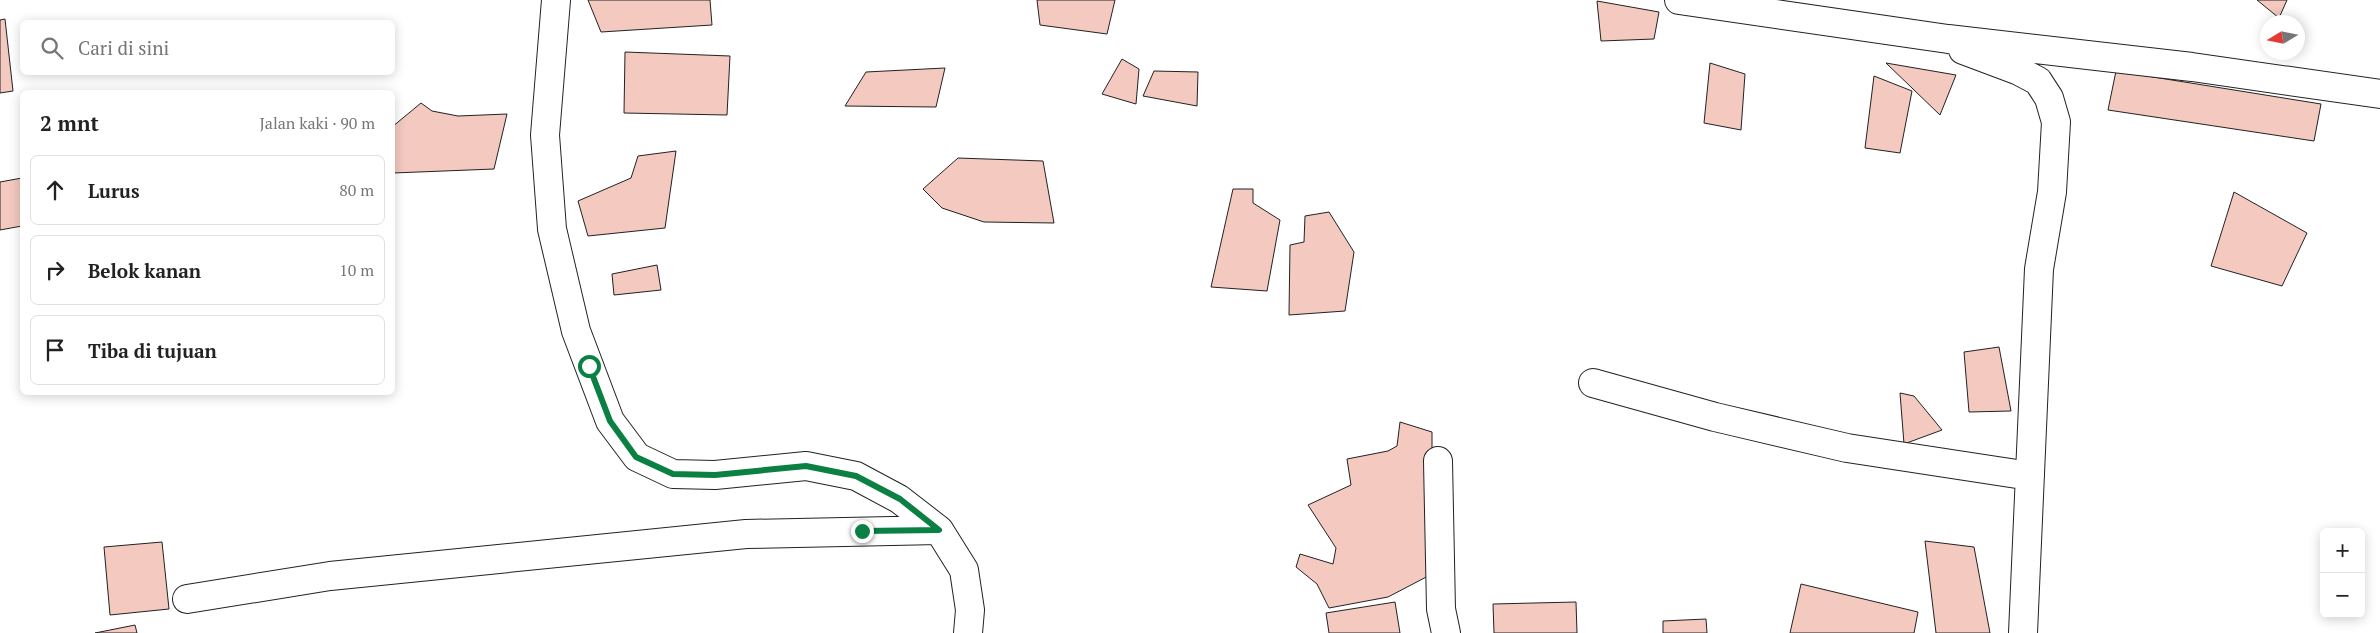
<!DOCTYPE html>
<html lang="id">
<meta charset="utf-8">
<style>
body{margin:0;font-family:"PT Serif",serif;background:#f2f2f2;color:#222}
.controls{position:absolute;right:15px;bottom:15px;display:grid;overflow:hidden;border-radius:8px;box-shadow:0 2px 12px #0003}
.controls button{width:45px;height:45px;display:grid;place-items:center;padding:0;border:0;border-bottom:1px solid #e0e0e0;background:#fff;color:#222;font:25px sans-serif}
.compass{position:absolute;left:2260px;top:15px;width:45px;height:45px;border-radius:50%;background:#fff;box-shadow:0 2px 12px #0003;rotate:260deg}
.stop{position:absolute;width:15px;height:15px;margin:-11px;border:4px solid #0b8043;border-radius:50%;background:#fff}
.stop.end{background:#0b8043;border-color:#fff;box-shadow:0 1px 5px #0008}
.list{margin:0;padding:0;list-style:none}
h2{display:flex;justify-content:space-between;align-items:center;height:65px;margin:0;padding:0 20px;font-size:21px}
h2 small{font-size:16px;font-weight:400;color:#767676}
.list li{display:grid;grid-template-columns:32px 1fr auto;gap:15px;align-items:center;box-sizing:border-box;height:70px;margin:0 10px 10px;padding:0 10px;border:1px solid #e0e0e0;border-radius:8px}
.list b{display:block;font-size:19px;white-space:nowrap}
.list em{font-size:16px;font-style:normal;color:#767676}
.icon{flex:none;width:28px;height:28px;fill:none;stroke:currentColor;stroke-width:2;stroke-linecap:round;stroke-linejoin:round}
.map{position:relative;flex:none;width:2380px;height:633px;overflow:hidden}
.search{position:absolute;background:#fff;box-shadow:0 2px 12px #0003;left:20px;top:20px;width:375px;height:55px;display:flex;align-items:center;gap:12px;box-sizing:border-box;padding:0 18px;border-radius:8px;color:#767676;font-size:19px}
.panel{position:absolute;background:#fff;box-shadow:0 2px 12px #0003;left:20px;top:90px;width:375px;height:305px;border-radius:8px}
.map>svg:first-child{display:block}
.building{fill:#f3c9c0;stroke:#222}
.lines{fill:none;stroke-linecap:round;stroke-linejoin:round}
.minor-casing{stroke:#222;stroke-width:30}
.minor{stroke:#fff;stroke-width:28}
.route{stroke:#0b8043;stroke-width:6}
</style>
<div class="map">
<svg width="2380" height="633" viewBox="0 0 2380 633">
<rect width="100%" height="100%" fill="#fff"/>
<path class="building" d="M 588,0 L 710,0 L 712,25 L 601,32 Z
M 1037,0 L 1115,0 L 1107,34 L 1040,25 Z
M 2257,0 L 2287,0 L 2279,18 Z
M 1597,1 L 1659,12 L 1654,39 L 1601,41 Z
M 5,19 L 13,91 L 0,93 L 0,20 Z
M 625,52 L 730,56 L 727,115 L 624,113 Z
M 1122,59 L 1139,69 L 1136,104 L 1102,94 Z
M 1710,63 L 1745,74 L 1741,130 L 1704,123 Z
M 1886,63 L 1956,75 L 1940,115 Z
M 945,68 L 936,107 L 845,106 L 866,72 Z
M 1154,71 L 1198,72 L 1197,106 L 1143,96 Z
M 2116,71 L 2321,104 L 2314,141 L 2108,110 Z
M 1874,76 L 1912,91 L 1900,153 L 1865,148 Z
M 421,103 L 432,111 L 458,116 L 507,114 L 494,169 L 393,173 L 392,127 Z
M 676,151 L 665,228 L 588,236 L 578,201 L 631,178 L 638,156 Z
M 958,158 L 1043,161 L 1054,223 L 984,222 L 942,208 L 923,189 Z
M 22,178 L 22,226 L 0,230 L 0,182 Z
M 1233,189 L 1253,189 L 1253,203 L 1280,220 L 1267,291 L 1211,287 Z
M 2234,192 L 2307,233 L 2282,286 L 2211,266 Z
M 1329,212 L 1354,252 L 1345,311 L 1289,315 L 1290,245 L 1304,242 L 1305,216 Z
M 657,265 L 661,290 L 614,295 L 612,274 Z
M 1999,347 L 2011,411 L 1969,412 L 1964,352 Z
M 1900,393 L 1914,396 L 1942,430 L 1904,444 Z
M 1400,422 L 1432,432 L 1432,574 L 1388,597 L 1329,608 L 1317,584 L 1296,567 L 1300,554 L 1333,564 L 1336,548 L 1308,505 L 1351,485 L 1347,459 L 1388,451 L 1397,446 Z
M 1925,541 L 1974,547 L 1990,633 L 1936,633 Z
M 162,542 L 169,609 L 110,615 L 104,547 Z
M 1801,584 L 1918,612 L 1914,633 L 1790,633 Z
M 1395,602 L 1400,633 L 1329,633 L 1326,613 Z
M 1576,602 L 1577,633 L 1494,633 L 1493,604 Z
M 1706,619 L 1707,633 L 1663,633 L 1663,621 Z
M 135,625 L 137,633 L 95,633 Z"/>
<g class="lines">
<defs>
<path id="minor" d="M 556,0 L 545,135 L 552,229 L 576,331 L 610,421 L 637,457 L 673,474 L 715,475 L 806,466 L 856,476 L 899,499 L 939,530 L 964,570 L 970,610 L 968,633
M 1679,0 L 1948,39 L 2192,67 L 2380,94
M 1963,50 L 2019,71 L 2038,81 L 2049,98 L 2056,122 L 2052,192 L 2039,269 L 2023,633
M 1593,383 L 1715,417 L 1847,448 L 2030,476
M 1438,461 L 1441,609 L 1446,633
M 187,599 L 330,576 L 746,534 L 939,530"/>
</defs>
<use href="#minor" class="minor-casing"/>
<use href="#minor" class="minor"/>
</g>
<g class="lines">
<path class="route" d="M 589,366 L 610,421 L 636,457 L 673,474 L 715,475 L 806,466 L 856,476 L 900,499 L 939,530 L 862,531"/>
</g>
</svg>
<div class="controls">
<button>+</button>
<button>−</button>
</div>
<svg class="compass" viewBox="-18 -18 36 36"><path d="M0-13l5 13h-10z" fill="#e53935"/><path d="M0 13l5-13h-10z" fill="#767676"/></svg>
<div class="stop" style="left:589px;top:366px"></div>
<div class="stop end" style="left:862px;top:531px"></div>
<div class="search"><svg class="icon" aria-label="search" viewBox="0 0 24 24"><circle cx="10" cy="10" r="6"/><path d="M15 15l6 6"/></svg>Cari di sini</div>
<section class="panel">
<h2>2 mnt<small>Jalan kaki · 90 m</small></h2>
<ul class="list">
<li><svg class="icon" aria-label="ahead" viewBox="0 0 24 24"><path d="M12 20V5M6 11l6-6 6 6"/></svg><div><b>Lurus</b></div><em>80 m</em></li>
<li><svg class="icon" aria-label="right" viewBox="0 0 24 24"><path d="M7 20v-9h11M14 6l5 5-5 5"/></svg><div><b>Belok kanan</b></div><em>10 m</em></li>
<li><svg class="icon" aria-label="arrive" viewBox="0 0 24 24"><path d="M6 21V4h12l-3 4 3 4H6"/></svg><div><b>Tiba di tujuan</b></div></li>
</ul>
</section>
</div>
